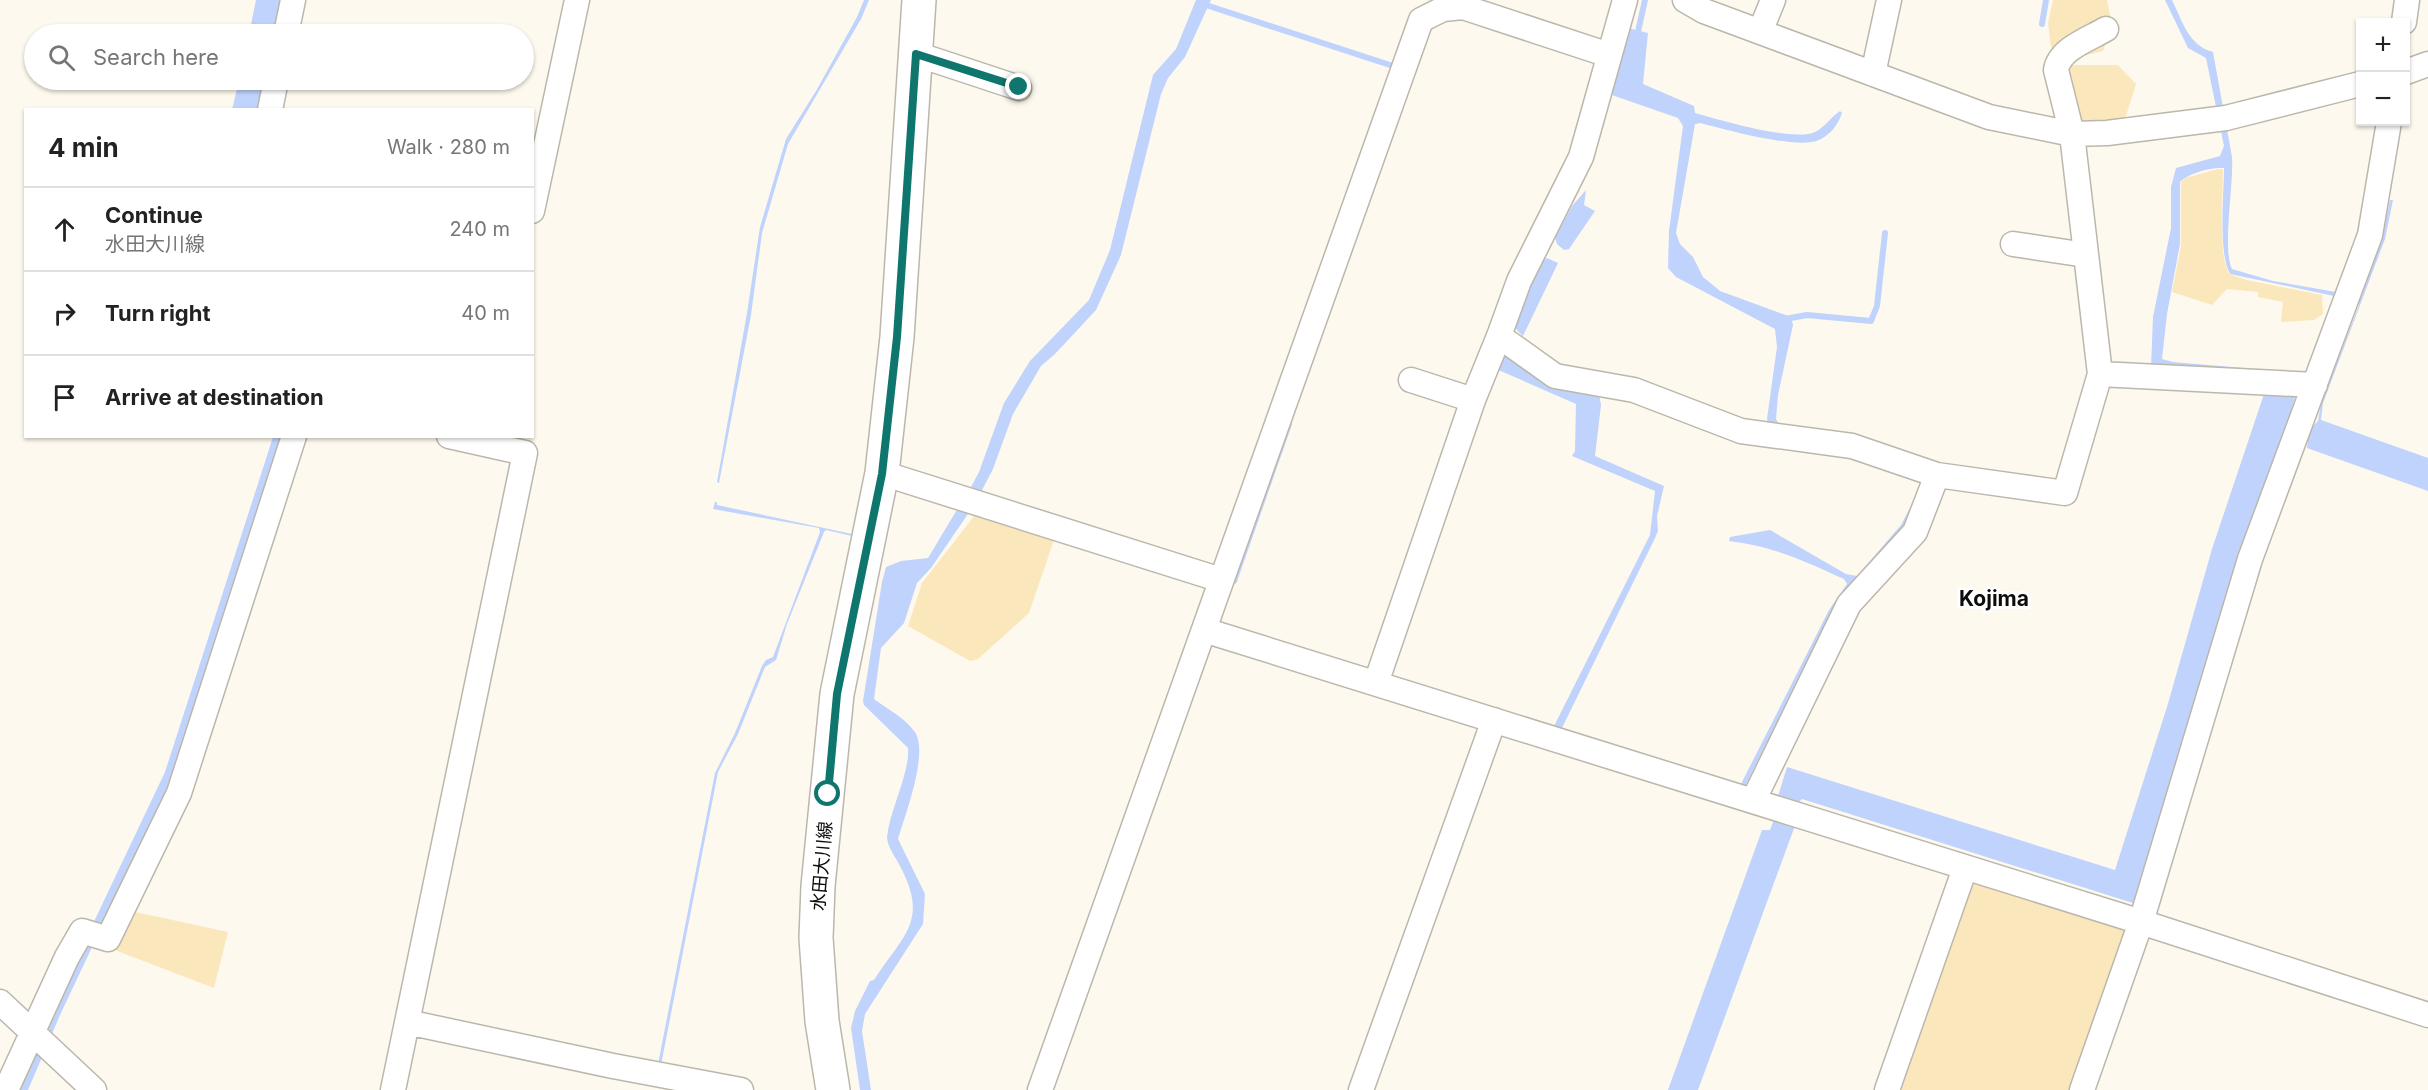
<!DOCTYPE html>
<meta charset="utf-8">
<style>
body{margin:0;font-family:Inter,"Noto Sans JP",sans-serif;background:#f2f2f2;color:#222}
.controls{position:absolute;right:18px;top:18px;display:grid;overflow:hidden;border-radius:0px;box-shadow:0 2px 4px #0004}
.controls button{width:54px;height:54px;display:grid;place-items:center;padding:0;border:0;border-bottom:2px solid #e0e0e0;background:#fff;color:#222;font:30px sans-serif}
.stop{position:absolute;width:18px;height:18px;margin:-14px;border:4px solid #0f766e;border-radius:50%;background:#fff}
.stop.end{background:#0f766e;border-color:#fff;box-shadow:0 2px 6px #0008}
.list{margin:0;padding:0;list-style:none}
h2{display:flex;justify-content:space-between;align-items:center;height:78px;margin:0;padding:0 24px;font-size:26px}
h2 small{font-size:20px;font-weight:400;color:#767676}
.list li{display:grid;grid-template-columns:39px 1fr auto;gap:18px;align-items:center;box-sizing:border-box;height:84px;padding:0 24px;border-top:2px solid #e0e0e0}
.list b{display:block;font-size:22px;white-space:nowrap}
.list p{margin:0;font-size:20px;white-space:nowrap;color:#767676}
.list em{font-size:20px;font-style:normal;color:#767676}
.icon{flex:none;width:33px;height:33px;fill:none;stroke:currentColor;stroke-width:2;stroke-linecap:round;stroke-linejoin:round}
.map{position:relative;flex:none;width:2428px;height:1090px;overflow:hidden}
.search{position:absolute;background:#fff;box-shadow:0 2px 4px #0004;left:24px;top:24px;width:510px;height:66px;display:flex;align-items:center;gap:15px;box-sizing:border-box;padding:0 21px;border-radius:33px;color:#767676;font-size:22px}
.panel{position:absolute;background:#fff;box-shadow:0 2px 4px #0004;left:24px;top:108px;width:510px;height:330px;border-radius:0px}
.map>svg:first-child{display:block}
.green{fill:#fbe7bc}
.water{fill:#bfd3fd}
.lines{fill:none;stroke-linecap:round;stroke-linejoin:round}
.stream{stroke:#bfd3fd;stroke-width:6}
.street-casing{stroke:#bcb7ac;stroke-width:27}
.secondary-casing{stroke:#bcb7ac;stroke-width:36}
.street{stroke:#fff;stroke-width:24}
.secondary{stroke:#fff;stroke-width:33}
.route{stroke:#0f766e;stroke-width:8}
.labels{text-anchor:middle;stroke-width:6;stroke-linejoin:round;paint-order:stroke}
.street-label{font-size:18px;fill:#0f0d0a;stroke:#fff}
.quarter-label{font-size:21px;font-weight:bold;fill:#0f0d0a;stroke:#fff}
</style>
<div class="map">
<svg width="2428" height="1090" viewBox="0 0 2428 1090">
<rect width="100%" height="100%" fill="#fef9ee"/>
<path class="green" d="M 2053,0 L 2107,0 L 2112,24 L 2103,51 L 2066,60 L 2051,47 L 2048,23 Z
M 2065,65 L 2118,65 L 2136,84 L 2124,122 L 2077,123 Z
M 2218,169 L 2223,169 C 2223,194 2218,255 2229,274 L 2247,280 L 2322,295 L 2323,314 L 2314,320 L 2281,322 L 2283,302 L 2258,297 L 2258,292 L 2227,289 L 2212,305 L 2172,292 L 2181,246 L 2181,182 L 2185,178 Z
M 978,511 L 1055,537 L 1029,613 L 978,659 L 970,661 L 908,626 L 922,583 Z
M 1971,878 L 2130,928 L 2070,1090 L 1896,1090 Z
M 131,911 L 228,932 L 214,988 L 112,949 Z"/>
<path class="water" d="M 256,0 L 284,0 L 277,34 L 249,34 Z
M 864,0 L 869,0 L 861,19 L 788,144 L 762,233 L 751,315 L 719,483 L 717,482 L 747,313 L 760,227 L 786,139 L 816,91 L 857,17 Z
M 1196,0 L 1211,0 L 1185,57 L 1168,78 L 1161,94 L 1121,255 L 1096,310 L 1055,354 L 1041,366 L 1013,414 L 993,469 L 981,492 L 971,487 L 979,472 L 1004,403 L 1030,361 L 1089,300 L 1110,250 L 1153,75 L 1176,49 Z
M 2165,0 L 2172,0 C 2183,22 2188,45 2213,52 L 2232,157 C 2234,184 2222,248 2232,269 L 2273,281 L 2336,292 L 2334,296 L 2230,274 C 2218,253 2224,194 2224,168 C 2212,167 2188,173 2180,182 L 2180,244 L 2167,314 L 2162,359 L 2173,362 L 2244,368 L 2243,371 L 2151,367 L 2153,317 L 2171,228 L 2171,187 L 2176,168 L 2220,156 L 2224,146 L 2206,58 L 2188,48 Z
M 1628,28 L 1648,33 L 1643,84 L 1694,106 L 1695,113 C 1720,120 1793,142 1815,132 C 1825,127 1831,117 1840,111 L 1842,113 C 1838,125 1830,135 1819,140 C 1797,150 1724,129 1700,123 L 1695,124 L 1676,233 L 1680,244 L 1693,257 L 1703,277 L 1720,291 L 1791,317 L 1793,325 L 1778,395 L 1776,419 L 1782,430 L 1768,424 L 1767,419 L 1777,347 L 1775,329 L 1676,277 L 1668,268 L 1669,231 L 1683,126 L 1678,118 L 1609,94 Z
M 239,80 L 268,80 L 262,109 L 232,110 Z
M 1586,190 L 1584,205 L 1595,211 L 1569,249 L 1564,250 L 1557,244 L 1555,238 L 1572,206 Z
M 2390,200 L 2393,200 L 2385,239 L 2323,403 L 2321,420 L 2428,458 L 2428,491 L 2307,448 L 2308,439 L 2304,438 L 2309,425 L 2313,426 L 2318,421 L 2321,404 L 2359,305 L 2356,298 L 2361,298 L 2383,234 Z
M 1547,258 L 1558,263 L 1523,336 C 1515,329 1513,326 1515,315 L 1543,260 Z
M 1499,353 L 1517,354 L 1599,394 L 1601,405 L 1595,456 L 1664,486 L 1657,516 L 1658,531 L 1655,538 L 1561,730 L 1554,726 L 1650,535 L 1655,491 L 1572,456 L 1575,451 L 1576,404 L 1494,368 Z
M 2264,394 L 2295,397 L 2290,415 L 2294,418 L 2232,577 L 2133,903 L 1802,799 L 1799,802 L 1778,796 L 1787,767 L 2115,870 L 2167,707 L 2212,549 Z
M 273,437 L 284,437 L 236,576 L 177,767 L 60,1015 L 28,1090 L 14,1090 L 165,772 Z
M 1919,491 L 1922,493 L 1903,529 L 1833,611 L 1744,788 L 1741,784 L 1829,610 L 1847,584 L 1844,579 C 1804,561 1773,546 1729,541 L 1730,537 L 1770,530 L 1846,574 L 1857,576 L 1901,525 Z
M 715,502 L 717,502 L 717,505 L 852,534 L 852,536 L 826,530 L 824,532 L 787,624 L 776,660 L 765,667 L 738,734 L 718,772 L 661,1065 L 658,1064 L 715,773 L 735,733 L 762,666 L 766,660 L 773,657 L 820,532 L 819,528 L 713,509 Z
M 958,508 L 968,514 L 931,568 L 917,583 L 904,623 L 881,648 L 874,699 C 886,708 905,718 914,731 C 930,750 905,815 898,839 L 925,894 L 923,924 L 865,1014 L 862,1031 L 871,1090 L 860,1090 L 851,1028 L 855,1011 L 870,981 L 874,980 C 904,934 929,921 900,866 C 896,858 887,846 887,837 C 890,809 910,773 908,748 L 864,705 L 863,701 L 882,582 L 886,567 L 901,561 L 928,558 Z
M 1775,817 L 1796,823 L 1698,1090 L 1668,1090 L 1762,830 L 1770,830 Z"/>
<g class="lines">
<path class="stream" d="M 1209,6 L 1393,66
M 2042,24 L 2046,0
M 1637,36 L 1645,0
M 1785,319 L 1807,315 L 1871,321 L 1877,306 L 1885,233
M 1234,581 L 1289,424"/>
<defs>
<path id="street" d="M 1685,0 L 1704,11 L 1989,117 L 2072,134 L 2107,133 L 2226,118 L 2360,84
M 2404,22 L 2407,0
M 1760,32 L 1773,0
M 286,34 L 293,0
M 916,54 L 1019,88
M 2406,72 L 2428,64
M 1873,74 L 1889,0
M 270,110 L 276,80
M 532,211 L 577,0
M 2013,244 L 2086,255
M 1499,336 L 1555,376 L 1634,390 L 1741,431 L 1852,446 L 1937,475 L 2065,493 L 2100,374 L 2072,134 L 2056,70 C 2059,49 2089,39 2106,29
M 2100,374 L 2315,385
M 1411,380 L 1473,400
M 882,473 L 1221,580
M 1204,630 L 2141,922 L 2428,1015
M 1376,683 L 1473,400 L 1499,336 L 1519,281 L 1581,157 L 1625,0
M 1753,801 L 1849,604 L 1915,532 L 1937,475
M 0,1002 L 94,1090
M 407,1022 L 613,1066 L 741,1090
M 6,1090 L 67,957 L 82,931 L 108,939 L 179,793 L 294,436
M 393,1090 L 525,453 L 449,436
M 1040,1090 L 1421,20 L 1443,9 L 1463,7 L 1609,55
M 1361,1090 L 1494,720
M 1887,1090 L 1965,868
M 2082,1090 L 2141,922 L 2250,559 L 2370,235 L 2389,122"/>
<path id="secondary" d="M 833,1090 L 822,1021 L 816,938 L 818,886 L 837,694 L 882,473 L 897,337 L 919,0"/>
</defs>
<use href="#street" class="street-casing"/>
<use href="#secondary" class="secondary-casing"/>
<use href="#street" class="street"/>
<use href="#secondary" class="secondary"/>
</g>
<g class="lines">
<path class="route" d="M 828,794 L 837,694 L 882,474 L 897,337 L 916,54 L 1019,87"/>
</g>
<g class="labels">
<g class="street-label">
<text transform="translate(822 866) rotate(-85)" y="6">水田大川線</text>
</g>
<g class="quarter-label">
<text x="1994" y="606">Kojima</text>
</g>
</g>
</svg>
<div class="controls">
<button>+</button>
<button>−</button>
</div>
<div class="stop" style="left:828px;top:794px"></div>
<div class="stop end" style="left:1019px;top:87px"></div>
<div class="search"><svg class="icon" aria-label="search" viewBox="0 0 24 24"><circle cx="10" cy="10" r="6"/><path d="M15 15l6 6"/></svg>Search here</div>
<section class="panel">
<h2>4 min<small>Walk · 280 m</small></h2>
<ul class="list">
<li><svg class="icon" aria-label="ahead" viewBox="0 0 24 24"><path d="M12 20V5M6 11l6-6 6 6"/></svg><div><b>Continue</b><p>水田大川線</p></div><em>240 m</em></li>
<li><svg class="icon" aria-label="right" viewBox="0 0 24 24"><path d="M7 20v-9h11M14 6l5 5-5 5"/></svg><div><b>Turn right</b></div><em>40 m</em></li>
<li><svg class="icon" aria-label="arrive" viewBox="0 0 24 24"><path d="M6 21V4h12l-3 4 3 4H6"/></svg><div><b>Arrive at destination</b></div></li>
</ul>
</section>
</div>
